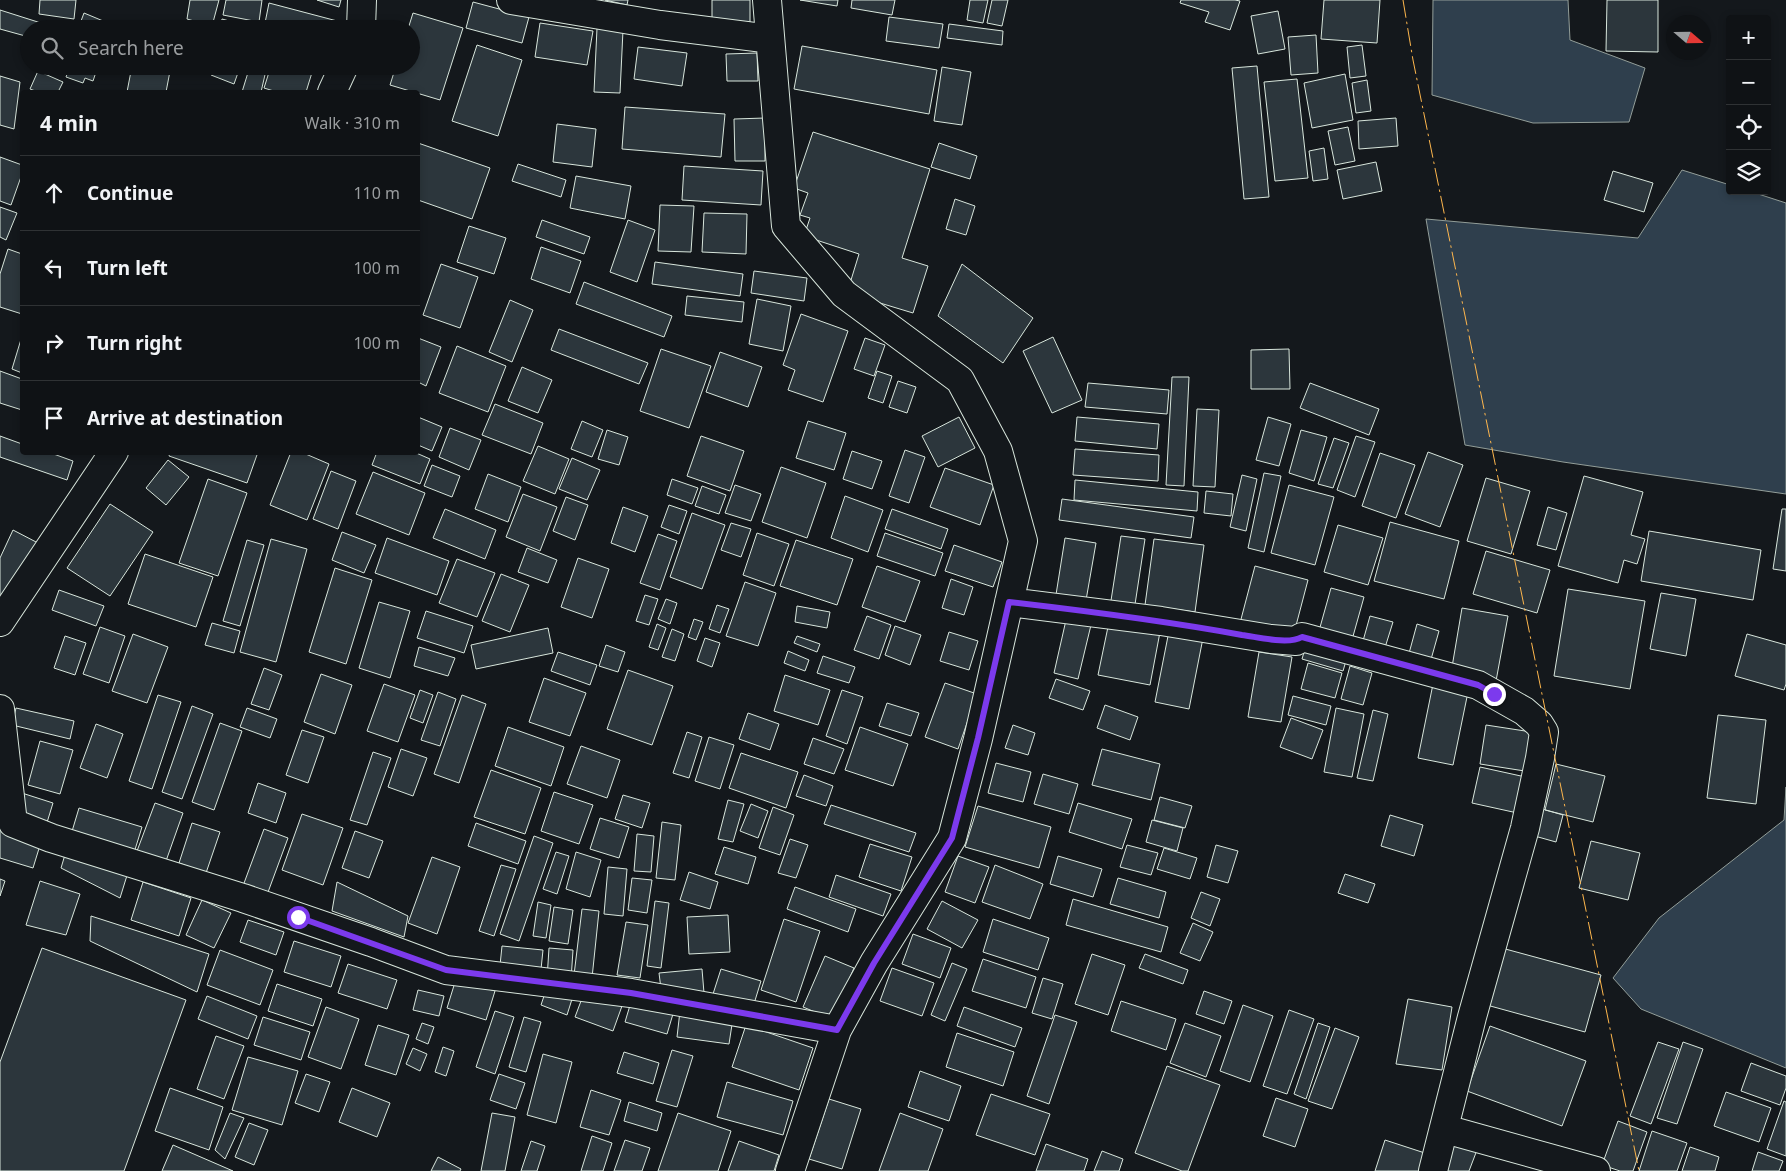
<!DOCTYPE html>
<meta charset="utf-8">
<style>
body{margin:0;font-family:"Noto Sans",sans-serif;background:#1d2022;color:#f1f3f6}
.controls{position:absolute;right:15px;top:15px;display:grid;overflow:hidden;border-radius:5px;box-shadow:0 2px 8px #0003}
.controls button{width:45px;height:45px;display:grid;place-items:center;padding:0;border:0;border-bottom:1px solid #2f3234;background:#0f1215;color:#f1f3f6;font:25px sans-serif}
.compass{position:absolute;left:1666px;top:15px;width:45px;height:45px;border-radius:50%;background:#0f1215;box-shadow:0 2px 8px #0003;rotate:110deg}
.stop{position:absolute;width:15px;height:15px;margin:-11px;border:4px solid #7c3aed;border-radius:50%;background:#fff}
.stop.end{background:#7c3aed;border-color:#fff;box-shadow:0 1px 5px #0008}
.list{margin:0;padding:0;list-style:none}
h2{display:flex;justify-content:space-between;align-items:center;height:65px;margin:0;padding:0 20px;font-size:21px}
h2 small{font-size:16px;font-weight:400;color:#9b9ea0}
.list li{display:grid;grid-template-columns:32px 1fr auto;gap:15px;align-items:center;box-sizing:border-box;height:75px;padding:0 20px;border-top:1px solid #2f3234}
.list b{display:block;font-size:19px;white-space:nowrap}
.list em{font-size:16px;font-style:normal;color:#9b9ea0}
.icon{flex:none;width:28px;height:28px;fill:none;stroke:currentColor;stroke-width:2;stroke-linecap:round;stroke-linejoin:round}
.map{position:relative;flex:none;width:1786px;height:1171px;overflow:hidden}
.search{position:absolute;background:#0f1215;box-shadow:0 2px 8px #0003;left:20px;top:20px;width:400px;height:55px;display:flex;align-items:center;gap:12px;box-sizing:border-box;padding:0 18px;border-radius:28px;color:#9b9ea0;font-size:19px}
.panel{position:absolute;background:#0f1215;box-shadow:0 2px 8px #0003;left:20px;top:90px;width:400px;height:365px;border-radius:5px}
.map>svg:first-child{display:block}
.water{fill:#2f3f4d;stroke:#939e99}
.building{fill:#2c363c;stroke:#d8e6dc}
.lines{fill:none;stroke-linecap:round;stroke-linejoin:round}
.minor-casing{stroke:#d8e6dc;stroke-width:30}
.minor{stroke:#14181c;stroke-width:28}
.power{stroke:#ffb74d;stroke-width:1;stroke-dasharray:18 4 2.5 4;stroke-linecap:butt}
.route{stroke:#7c3aed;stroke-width:6}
</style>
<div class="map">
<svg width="1786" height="1171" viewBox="0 0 1786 1171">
<rect width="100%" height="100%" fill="#14181c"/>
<path class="water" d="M 1433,0 L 1568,0 L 1570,40 L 1645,68 L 1629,122 L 1533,123 L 1432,95 Z
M 1682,170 L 1730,185 L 1730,191 L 1749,191 L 1786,203 L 1786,494 L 1563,462 L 1465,445 L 1426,219 L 1638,238 Z
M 1786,787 L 1786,1068 L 1641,1009 L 1613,978 L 1659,918 L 1784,820 Z"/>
<path class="building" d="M 40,0 L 76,0 L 74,19 L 39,14 Z
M 190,0 L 219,0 L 212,26 L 187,19 Z
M 226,0 L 262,0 L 259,22 L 223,15 Z
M 317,0 L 341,0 L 339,7 Z
M 605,0 L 628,0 L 627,5 Z
M 712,0 L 750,0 L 750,23 L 712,24 Z
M 800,0 L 838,0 L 837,6 Z
M 852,0 L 895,0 L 892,15 L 851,8 Z
M 970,0 L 988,0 L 983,23 L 967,20 Z
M 992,0 L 1008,0 L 1002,26 L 987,23 Z
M 1181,0 L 1235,0 L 1240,1 L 1230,30 L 1205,22 L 1209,12 L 1180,3 Z
M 1324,0 L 1380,0 L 1377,43 L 1321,39 Z
M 1607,0 L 1658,0 L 1658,52 L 1606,51 Z
M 473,2 L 529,17 L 522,43 L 466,28 Z
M 269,3 L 341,22 L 337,29 L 264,28 Z
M 0,10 L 41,23 L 39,29 L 29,29 L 29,37 L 0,29 Z
M 1278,11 L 1285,49 L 1258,54 L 1251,16 Z
M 84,13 L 108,23 L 105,29 L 78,29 Z
M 413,13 L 463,28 L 440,100 L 390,85 L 396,66 L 411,66 L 411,29 L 408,29 Z
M 889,17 L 943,24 L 939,48 L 886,41 Z
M 222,19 L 255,28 L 220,29 Z
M 540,23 L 593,31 L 587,65 L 535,57 Z
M 949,24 L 1003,31 L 1002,45 L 947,38 Z
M 597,28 L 623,30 L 620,93 L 594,92 Z
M 1316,35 L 1318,73 L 1291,75 L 1288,37 Z
M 477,45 L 522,60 L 498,136 L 452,121 Z
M 1362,45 L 1366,76 L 1350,78 L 1347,47 Z
M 802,46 L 937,70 L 929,114 L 794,89 Z
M 638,47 L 687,53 L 682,86 L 634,79 Z
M 757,53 L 758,81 L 727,81 L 726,54 Z
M 30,66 L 51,66 L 49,73 Z
M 70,66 L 98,66 L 93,81 L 85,78 L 83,83 L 66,77 Z
M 132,66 L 171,66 L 166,92 L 127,92 Z
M 184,66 L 204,66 L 204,70 Z
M 215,66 L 240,67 L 234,84 L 211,75 Z
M 250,66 L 267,66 L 261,92 L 242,92 Z
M 271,66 L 314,66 L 306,92 L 277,92 L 264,88 Z
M 1257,66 L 1269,197 L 1244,199 L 1232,68 Z
M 942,67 L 971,72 L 962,125 L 934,121 Z
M 38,71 L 63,82 L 58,92 L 38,92 L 30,89 Z
M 1345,74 L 1353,120 L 1312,128 L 1304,83 Z
M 0,76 L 20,82 L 14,129 L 0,125 Z
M 1297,79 L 1308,178 L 1275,181 L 1264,82 Z
M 1367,80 L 1371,111 L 1356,113 L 1352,83 Z
M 625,107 L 725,114 L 721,157 L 622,149 Z
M 765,118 L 765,161 L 735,161 L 734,119 Z
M 1396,118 L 1398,146 L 1359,149 L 1358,121 Z
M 557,124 L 596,129 L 592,167 L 553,162 Z
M 1348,127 L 1355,161 L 1335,165 L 1328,131 Z
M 813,132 L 930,169 L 902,258 L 928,266 L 913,313 L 847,293 L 859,254 L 804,236 L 810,218 L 800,215 L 808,193 L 794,188 Z
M 418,143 L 490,168 L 472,219 L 418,200 Z
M 939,143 L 977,156 L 970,179 L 931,167 Z
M 1324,148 L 1328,179 L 1313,181 L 1309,151 Z
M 0,157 L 22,165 L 22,174 L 11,205 L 0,201 Z
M 1376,162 L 1382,191 L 1343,199 L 1337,170 Z
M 518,164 L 566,180 L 561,197 L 512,181 Z
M 684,166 L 763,171 L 761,205 L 682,200 Z
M 1613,171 L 1653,183 L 1644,212 L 1604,200 Z
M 576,176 L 631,186 L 625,219 L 570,208 Z
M 955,199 L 975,206 L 966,235 L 946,229 Z
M 660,205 L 694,206 L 691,252 L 658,251 Z
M 0,207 L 17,213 L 6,240 L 0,237 Z
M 704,213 L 747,214 L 746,254 L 702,252 Z
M 542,220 L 590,237 L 584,254 L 536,237 Z
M 628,220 L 655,230 L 637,282 L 610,272 Z
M 469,226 L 506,238 L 494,274 L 457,262 Z
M 541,247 L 581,261 L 570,293 L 531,279 Z
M 8,249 L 22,254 L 22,314 L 0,307 L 0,274 Z
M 655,262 L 743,274 L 740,296 L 652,284 Z
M 441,264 L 478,277 L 460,328 L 423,315 Z
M 962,264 L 1033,318 L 1003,363 L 938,316 Z
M 754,271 L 807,278 L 804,301 L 751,293 Z
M 584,282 L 672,316 L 664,337 L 576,304 Z
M 687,296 L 744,302 L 742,322 L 685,315 Z
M 757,299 L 791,306 L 783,351 L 749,344 Z
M 510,300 L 533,310 L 512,362 L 489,352 Z
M 801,314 L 848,331 L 823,402 L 788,390 L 795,370 L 783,365 Z
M 559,329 L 648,363 L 639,384 L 551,350 Z
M 22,336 L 22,373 L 12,369 Z
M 1053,337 L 1082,400 L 1052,413 L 1023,351 Z
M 418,338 L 441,347 L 426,386 L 418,382 Z
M 865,338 L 885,345 L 874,376 L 854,369 Z
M 457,346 L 506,366 L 488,412 L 439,393 Z
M 661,349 L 711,366 L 689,428 L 640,411 Z
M 1289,349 L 1290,389 L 1251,389 L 1251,350 Z
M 720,352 L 762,367 L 748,407 L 706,392 Z
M 522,367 L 552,380 L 538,413 L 508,401 Z
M 0,371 L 22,379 L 22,410 L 0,403 Z
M 877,371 L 892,376 L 883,403 L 868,398 Z
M 1172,377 L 1189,377 L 1184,486 L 1166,485 Z
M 898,381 L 916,387 L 907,413 L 889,407 Z
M 1088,383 L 1169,390 L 1167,414 L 1085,407 Z
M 1310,383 L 1379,409 L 1369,435 L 1300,408 Z
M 495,404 L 543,423 L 531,454 L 482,435 Z
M 1197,409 L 1219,410 L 1215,487 L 1193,486 Z
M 418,417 L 442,427 L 432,451 L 418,445 Z
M 959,417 L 975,448 L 938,467 L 922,436 Z
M 1077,417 L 1159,424 L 1157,449 L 1075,441 Z
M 1268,417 L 1291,424 L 1279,466 L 1256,460 Z
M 582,421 L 603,430 L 592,457 L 571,449 Z
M 808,421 L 846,433 L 834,470 L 796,458 Z
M 450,428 L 481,440 L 469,470 L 439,457 Z
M 607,430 L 628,437 L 619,465 L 598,459 Z
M 1301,430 L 1327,437 L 1314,481 L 1289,473 Z
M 0,436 L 22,444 L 22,452 L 48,452 L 73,461 L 67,480 L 0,457 Z
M 701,436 L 744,451 L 730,491 L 687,476 Z
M 1356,436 L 1375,442 L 1355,497 L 1337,490 Z
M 1334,438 L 1349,443 L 1333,488 L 1318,484 Z
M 538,446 L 569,459 L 555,494 L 523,481 Z
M 1075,449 L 1159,455 L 1158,481 L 1073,475 Z
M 905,450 L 925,457 L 909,503 L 889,496 Z
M 852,451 L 882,461 L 872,489 L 843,479 Z
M 170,452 L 258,452 L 247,483 L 169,456 Z
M 291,452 L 301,452 L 329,464 L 307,520 L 270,505 Z
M 377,452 L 414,452 L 430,459 L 420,484 L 372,465 Z
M 1428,452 L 1463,465 L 1440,527 L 1405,514 Z
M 1380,453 L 1415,465 L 1396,518 L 1362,506 Z
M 572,458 L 600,470 L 587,500 L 559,489 Z
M 168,460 L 189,477 L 166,505 L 146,488 Z
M 432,465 L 460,476 L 452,497 L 424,486 Z
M 781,467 L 826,483 L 807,538 L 762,522 Z
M 945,468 L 994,485 L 980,525 L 930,507 Z
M 331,471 L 356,481 L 338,529 L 313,519 Z
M 373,472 L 425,493 L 409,535 L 356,514 Z
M 1264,473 L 1281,476 L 1264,552 L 1248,548 Z
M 488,474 L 521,487 L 508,522 L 475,509 Z
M 1242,475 L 1257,479 L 1246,531 L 1230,527 Z
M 1584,476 L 1643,492 L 1631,535 L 1645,539 L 1637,564 L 1624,560 L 1618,583 L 1558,566 Z
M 1486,478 L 1530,491 L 1511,554 L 1467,541 Z
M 208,479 L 247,493 L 218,576 L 179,563 Z
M 672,479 L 698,488 L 692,504 L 667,495 Z
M 1075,480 L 1198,492 L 1197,511 L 1074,500 Z
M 735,485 L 761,494 L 751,521 L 725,513 Z
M 1289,485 L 1334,497 L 1315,565 L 1271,553 Z
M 702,486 L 726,495 L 719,514 L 695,506 Z
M 1206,491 L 1233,494 L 1231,516 L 1204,513 Z
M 523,494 L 557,507 L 540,551 L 506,537 Z
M 845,496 L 883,510 L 868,552 L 831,538 Z
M 566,497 L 588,505 L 575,540 L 553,531 Z
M 1062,499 L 1194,517 L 1191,538 L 1059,520 Z
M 110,504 L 153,532 L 110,596 L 67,568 Z
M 669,505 L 687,511 L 679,534 L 661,527 Z
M 623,507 L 648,516 L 635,552 L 611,543 Z
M 1548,507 L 1567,513 L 1556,550 L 1537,545 Z
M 445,509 L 496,530 L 485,559 L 433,538 Z
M 892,509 L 948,529 L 941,549 L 885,529 Z
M 1782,509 L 1786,509 L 1786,571 L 1773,569 Z
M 692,513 L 725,525 L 702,589 L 670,577 Z
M 1390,522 L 1459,541 L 1444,599 L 1374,581 Z
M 731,523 L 751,529 L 741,557 L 721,550 Z
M 1338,525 L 1383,538 L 1368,585 L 1324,572 Z
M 13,530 L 38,543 L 0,619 L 0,558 Z
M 1649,531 L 1761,550 L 1753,600 L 1641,581 Z
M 342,532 L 376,545 L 364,573 L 332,560 Z
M 757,533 L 789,544 L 774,586 L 743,575 Z
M 885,533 L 943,553 L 935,576 L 877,556 Z
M 658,534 L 677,541 L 660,590 L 640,583 Z
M 1121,536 L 1145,539 L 1134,611 L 1110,607 Z
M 387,538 L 449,561 L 437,595 L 375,573 Z
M 1065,538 L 1096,543 L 1085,606 L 1055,601 Z
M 271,539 L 307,549 L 276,662 L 240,652 Z
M 1154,539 L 1204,545 L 1195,612 L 1145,605 Z
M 247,540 L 264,545 L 240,626 L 223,621 Z
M 796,540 L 853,559 L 837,605 L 780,586 Z
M 954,545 L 1002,562 L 993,587 L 945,571 Z
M 527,548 L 557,560 L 548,583 L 518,572 Z
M 1486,551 L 1550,570 L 1537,613 L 1473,594 Z
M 145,554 L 213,577 L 196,627 L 128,604 Z
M 578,558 L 609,569 L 592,618 L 561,607 Z
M 457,559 L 495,573 L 477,617 L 439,603 Z
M 877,566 L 920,581 L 905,622 L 862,607 Z
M 1255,566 L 1308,580 L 1293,637 L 1240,623 Z
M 335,568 L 372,580 L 346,664 L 309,652 Z
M 501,574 L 529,585 L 510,632 L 482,621 Z
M 951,579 L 973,587 L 964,615 L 942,608 Z
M 745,582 L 776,593 L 758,646 L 726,636 Z
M 1331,588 L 1364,597 L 1350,647 L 1317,638 Z
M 1568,589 L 1645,601 L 1630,689 L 1554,676 Z
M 59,590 L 104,606 L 96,626 L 52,610 Z
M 1661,593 L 1696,599 L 1686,656 L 1650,649 Z
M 645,595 L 658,599 L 649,625 L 636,621 Z
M 666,599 L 677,603 L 670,624 L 658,619 Z
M 379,602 L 410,611 L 390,678 L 359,668 Z
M 717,605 L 729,609 L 720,633 L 709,629 Z
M 797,606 L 830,612 L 827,628 L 795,622 Z
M 1462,608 L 1508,616 L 1496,681 L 1451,673 Z
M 426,611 L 473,626 L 464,653 L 417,638 Z
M 867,616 L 891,625 L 879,659 L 854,650 Z
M 1370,616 L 1393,622 L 1383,654 L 1361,648 Z
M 694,619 L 703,622 L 696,640 L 688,637 Z
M 1066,620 L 1091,625 L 1078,679 L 1054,673 Z
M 1109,622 L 1160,632 L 1150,685 L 1098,675 Z
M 212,623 L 240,631 L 234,653 L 205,645 Z
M 657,624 L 666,628 L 658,650 L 649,647 Z
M 1417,624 L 1439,631 L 1430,663 L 1408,657 Z
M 895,626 L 921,635 L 910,665 L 885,655 Z
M 100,627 L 125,636 L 109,683 L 83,674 Z
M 548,628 L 553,653 L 476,669 L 471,645 Z
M 672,629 L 684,634 L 675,661 L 662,657 Z
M 1169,631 L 1203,638 L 1189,709 L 1155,702 Z
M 949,632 L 978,641 L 969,670 L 940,661 Z
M 133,634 L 168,647 L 147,703 L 112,691 Z
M 1747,634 L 1786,645 L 1786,684 L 1784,690 L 1735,676 Z
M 65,636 L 86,643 L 75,675 L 54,668 Z
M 797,636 L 820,644 L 817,652 L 794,643 Z
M 705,638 L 720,643 L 712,667 L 697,661 Z
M 1307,642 L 1348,654 L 1343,671 L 1302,659 Z
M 606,645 L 625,652 L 618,672 L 599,666 Z
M 419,647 L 455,658 L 448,676 L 414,666 Z
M 788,651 L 809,660 L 805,671 L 784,663 Z
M 558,652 L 597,665 L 590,685 L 551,671 Z
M 1259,652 L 1292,657 L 1281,722 L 1248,717 Z
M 823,656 L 855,667 L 849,683 L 817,673 Z
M 1308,663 L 1342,673 L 1335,698 L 1301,689 Z
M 1350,666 L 1372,673 L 1363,705 L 1341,699 Z
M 264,668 L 282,675 L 269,710 L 251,704 Z
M 628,670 L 673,686 L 652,745 L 607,729 Z
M 321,674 L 352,685 L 335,734 L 304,722 Z
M 785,675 L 830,690 L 818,725 L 774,711 Z
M 544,678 L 586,693 L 570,736 L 529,722 Z
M 1056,679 L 1090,691 L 1083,710 L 1049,698 Z
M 945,683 L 977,694 L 958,749 L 925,737 Z
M 384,684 L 415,695 L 398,742 L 367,731 Z
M 1433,684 L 1468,692 L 1453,765 L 1418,758 Z
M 420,690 L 433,695 L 423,723 L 410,718 Z
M 842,690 L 863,697 L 847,744 L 826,736 Z
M 438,692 L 456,699 L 440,746 L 421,740 Z
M 158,695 L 181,702 L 152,789 L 129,781 Z
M 462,695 L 486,704 L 459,783 L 434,774 Z
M 1293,696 L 1331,706 L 1326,725 L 1288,715 Z
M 887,703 L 919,713 L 911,736 L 879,726 Z
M 1105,705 L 1138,717 L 1130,740 L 1097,728 Z
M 192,706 L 213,714 L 182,799 L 162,792 Z
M 16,708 L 74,721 L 70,739 L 12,725 Z
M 247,708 L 277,719 L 270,738 L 240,727 Z
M 1336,708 L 1364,714 L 1352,777 L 1324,772 Z
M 1373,710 L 1388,714 L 1373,781 L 1357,778 Z
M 748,713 L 779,724 L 770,750 L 739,739 Z
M 1718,715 L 1766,720 L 1756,804 L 1707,798 Z
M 1291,718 L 1323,730 L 1312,759 L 1280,747 Z
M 220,723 L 242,731 L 214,810 L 192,802 Z
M 96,724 L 123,734 L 107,778 L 80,768 Z
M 1013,725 L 1035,733 L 1028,755 L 1005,748 Z
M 1486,725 L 1538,733 L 1531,772 L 1480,764 Z
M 508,727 L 564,747 L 551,786 L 495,766 Z
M 860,727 L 908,744 L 893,786 L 845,770 Z
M 302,730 L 324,737 L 308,783 L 286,775 Z
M 687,732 L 702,737 L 689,778 L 673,773 Z
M 709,737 L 734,745 L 720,789 L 695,781 Z
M 813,738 L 844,749 L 834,774 L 804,764 Z
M 40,741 L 73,750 L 60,794 L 28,785 Z
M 581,746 L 620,760 L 607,798 L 567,784 Z
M 401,749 L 427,758 L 413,796 L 388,787 Z
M 1102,749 L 1160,764 L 1151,800 L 1092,785 Z
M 373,752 L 391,758 L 367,825 L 350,820 Z
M 741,753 L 798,772 L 786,808 L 729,788 Z
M 996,763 L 1031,772 L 1023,802 L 988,793 Z
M 1556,764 L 1605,776 L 1593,822 L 1545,810 Z
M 1480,767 L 1530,778 L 1522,814 L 1472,803 Z
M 491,770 L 541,788 L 525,834 L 474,817 Z
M 1043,774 L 1078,784 L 1069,814 L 1034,804 Z
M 804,775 L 833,786 L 826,806 L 796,796 Z
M 258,783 L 286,793 L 276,823 L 248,813 Z
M 0,786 L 53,803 L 33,868 L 0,858 Z
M 554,792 L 593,805 L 579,844 L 541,831 Z
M 623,795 L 650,803 L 642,828 L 615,819 Z
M 1160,797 L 1192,806 L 1185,828 L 1154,820 Z
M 728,800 L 744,804 L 733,842 L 718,839 Z
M 155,803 L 183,813 L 166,861 L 137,851 Z
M 1078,803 L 1132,819 L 1122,849 L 1069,832 Z
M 751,804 L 768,811 L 758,838 L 740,831 Z
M 831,805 L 916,833 L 909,852 L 824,824 Z
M 978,806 L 1051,827 L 1039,868 L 965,847 Z
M 773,807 L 794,815 L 780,855 L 759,848 Z
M 79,808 L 142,827 L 120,898 L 61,868 Z
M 1539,808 L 1563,815 L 1556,842 L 1531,835 Z
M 302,814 L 343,828 L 323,885 L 282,870 Z
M 1390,815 L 1423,825 L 1414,856 L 1381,846 Z
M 600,818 L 629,827 L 619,858 L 590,849 Z
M 1152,820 L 1183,828 L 1177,851 L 1146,842 Z
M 662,822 L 681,825 L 675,880 L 656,878 Z
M 192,823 L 220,832 L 206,873 L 179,863 Z
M 476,823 L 526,841 L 518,864 L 468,846 Z
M 264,829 L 288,838 L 264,903 L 240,894 Z
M 355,831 L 383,841 L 369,878 L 342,868 Z
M 637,834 L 654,836 L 651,872 L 634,871 Z
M 534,836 L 553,843 L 519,941 L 500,934 Z
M 790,839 L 808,845 L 796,878 L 778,873 Z
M 1591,841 L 1640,853 L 1628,900 L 1579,888 Z
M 870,844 L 912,857 L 901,891 L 859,877 Z
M 1127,845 L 1158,853 L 1151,875 L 1120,867 Z
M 1216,845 L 1238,851 L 1228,883 L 1207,877 Z
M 724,847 L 756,857 L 748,884 L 715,874 Z
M 1164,848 L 1197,858 L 1190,879 L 1157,869 Z
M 556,852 L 569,856 L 557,894 L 543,889 Z
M 576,852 L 601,860 L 590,897 L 566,889 Z
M 958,856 L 989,867 L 975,903 L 945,892 Z
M 1058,856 L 1102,869 L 1093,897 L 1050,884 Z
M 432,857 L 460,867 L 437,934 L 408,923 Z
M 501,865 L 516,869 L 494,936 L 479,931 Z
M 995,865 L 1043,884 L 1030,919 L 982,902 Z
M 608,867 L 627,869 L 623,916 L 604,914 Z
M 689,872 L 718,882 L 710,909 L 680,900 Z
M 1345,874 L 1375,884 L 1368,903 L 1338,893 Z
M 836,875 L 891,894 L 883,916 L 829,897 Z
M 632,878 L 652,880 L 647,913 L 628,910 Z
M 1118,878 L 1166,892 L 1159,918 L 1110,904 Z
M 0,879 L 5,881 L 0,896 Z
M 40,881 L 80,894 L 66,935 L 26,925 Z
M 143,882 L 191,898 L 179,936 L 131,920 Z
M 337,882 L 408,916 L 404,937 L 332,911 Z
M 795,887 L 856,909 L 848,932 L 787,909 Z
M 1201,892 L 1220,899 L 1210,926 L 1191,918 Z
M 1073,899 L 1168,927 L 1161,952 L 1066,925 Z
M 202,900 L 231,913 L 214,948 L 186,935 Z
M 655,901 L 669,903 L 661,968 L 647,966 Z
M 942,901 L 978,920 L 962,948 L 927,929 Z
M 538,902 L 551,905 L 546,938 L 533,936 Z
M 554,907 L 573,910 L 568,944 L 549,941 Z
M 582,909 L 599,911 L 592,978 L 574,975 Z
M 728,915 L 730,952 L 689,954 L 687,917 Z
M 91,916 L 209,954 L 197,992 L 90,941 Z
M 784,919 L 820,931 L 796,1002 L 761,990 Z
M 993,919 L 1049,938 L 1038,970 L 983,952 Z
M 248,920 L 284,932 L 276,955 L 240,942 Z
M 626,922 L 648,925 L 640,978 L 617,975 Z
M 1193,923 L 1213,932 L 1200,961 L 1180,953 Z
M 913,934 L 951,948 L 940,978 L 902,964 Z
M 294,941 L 341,956 L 331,987 L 284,972 Z
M 502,946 L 543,950 L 540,979 L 499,975 Z
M 1498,947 L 1601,975 L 1585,1032 L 1483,1004 Z
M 42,948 L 186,1000 L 124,1171 L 0,1171 L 0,1062 Z
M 549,948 L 573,950 L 571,980 L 547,979 Z
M 220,950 L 273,970 L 260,1005 L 207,985 Z
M 1092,954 L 1125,965 L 1108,1015 L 1075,1004 Z
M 1145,954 L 1188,970 L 1183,984 L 1139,968 Z
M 825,956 L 854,968 L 832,1019 L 803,1007 Z
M 983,959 L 1036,977 L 1026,1008 L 972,991 Z
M 952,963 L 967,969 L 945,1021 L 931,1015 Z
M 348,964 L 397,980 L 387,1009 L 338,993 Z
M 892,968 L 934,983 L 922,1016 L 880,1001 Z
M 702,969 L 704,993 L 662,997 L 659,973 Z
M 721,969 L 761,981 L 753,1007 L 713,994 Z
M 1043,978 L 1063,984 L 1052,1019 L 1032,1013 Z
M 456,979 L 495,991 L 486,1020 L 447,1008 Z
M 277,984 L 322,999 L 313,1026 L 268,1011 Z
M 547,987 L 573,996 L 567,1015 L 541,1005 Z
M 418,990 L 444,996 L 439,1016 L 413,1010 Z
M 1204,991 L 1232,1001 L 1224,1024 L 1196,1014 Z
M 584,993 L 622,1006 L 613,1031 L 575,1017 Z
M 207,996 L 257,1016 L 248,1039 L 198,1019 Z
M 1408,999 L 1452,1007 L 1442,1070 L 1396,1064 Z
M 1121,1001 L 1176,1019 L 1166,1050 L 1111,1031 Z
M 631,1002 L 673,1014 L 667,1034 L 625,1022 Z
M 1243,1005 L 1273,1016 L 1250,1082 L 1220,1071 Z
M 326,1007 L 359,1019 L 341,1069 L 308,1057 Z
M 964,1007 L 1022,1028 L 1015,1047 L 957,1026 Z
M 1289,1010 L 1314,1019 L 1287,1094 L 1263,1086 Z
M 495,1011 L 514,1017 L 495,1074 L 476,1067 Z
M 680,1011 L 733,1018 L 729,1044 L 677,1037 Z
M 1055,1015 L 1077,1022 L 1049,1104 L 1027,1096 Z
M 263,1017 L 310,1032 L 301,1060 L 254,1045 Z
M 524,1017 L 541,1022 L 526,1072 L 509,1067 Z
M 422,1023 L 434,1027 L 428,1044 L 416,1039 Z
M 1185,1023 L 1221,1036 L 1206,1077 L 1170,1063 Z
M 1318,1023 L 1330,1027 L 1306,1099 L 1294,1094 Z
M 378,1025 L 409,1035 L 396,1075 L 365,1065 Z
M 746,1025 L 813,1048 L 799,1090 L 732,1067 Z
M 1490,1026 L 1586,1061 L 1562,1126 L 1467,1091 Z
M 1335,1028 L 1359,1037 L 1332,1109 L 1308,1101 Z
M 957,1033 L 1014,1052 L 1003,1086 L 946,1067 Z
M 216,1036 L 244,1046 L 224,1099 L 197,1089 Z
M 1658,1042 L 1679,1049 L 1651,1124 L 1630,1116 Z
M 1683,1042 L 1703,1049 L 1677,1124 L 1657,1118 Z
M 443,1047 L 454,1051 L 446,1076 L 435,1072 Z
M 413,1048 L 427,1054 L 420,1071 L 406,1064 Z
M 672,1050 L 693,1056 L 677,1107 L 656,1101 Z
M 624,1052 L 659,1063 L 653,1084 L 617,1073 Z
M 543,1054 L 572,1062 L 556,1123 L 527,1115 Z
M 248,1057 L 298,1071 L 282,1125 L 232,1110 Z
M 1751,1063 L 1786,1076 L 1786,1088 L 1780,1105 L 1741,1091 Z
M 1167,1066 L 1220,1085 L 1188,1171 L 1182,1171 L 1135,1153 Z
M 920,1071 L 961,1086 L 949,1121 L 908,1107 Z
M 306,1074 L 330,1082 L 319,1112 L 295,1103 Z
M 499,1074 L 525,1083 L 516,1109 L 490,1100 Z
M 727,1082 L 793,1101 L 783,1135 L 717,1117 Z
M 170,1088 L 223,1107 L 209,1150 L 155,1131 Z
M 352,1088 L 390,1103 L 377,1137 L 339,1122 Z
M 591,1090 L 621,1100 L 609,1135 L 580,1127 Z
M 1726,1092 L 1771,1108 L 1759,1142 L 1714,1126 Z
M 991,1094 L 1050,1114 L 1035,1155 L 976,1135 Z
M 1276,1098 L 1308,1109 L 1295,1147 L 1263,1136 Z
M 829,1099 L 861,1109 L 842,1169 L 809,1159 Z
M 1784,1101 L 1786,1102 L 1786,1156 L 1767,1149 Z
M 629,1102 L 662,1113 L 657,1131 L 624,1121 Z
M 230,1113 L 244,1118 L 225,1159 L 215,1150 Z
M 492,1113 L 515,1117 L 505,1171 L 481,1171 Z
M 678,1113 L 731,1131 L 718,1171 L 658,1171 Z
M 900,1113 L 943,1129 L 928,1171 L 879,1171 Z
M 1618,1121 L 1647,1132 L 1633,1171 L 1620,1171 L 1602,1165 Z
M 249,1123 L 268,1130 L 254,1165 L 235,1157 Z
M 1652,1131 L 1687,1143 L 1677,1171 L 1639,1171 Z
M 592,1136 L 612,1143 L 603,1171 L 581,1171 Z
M 625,1140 L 650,1148 L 642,1171 L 614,1171 Z
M 1385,1140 L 1434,1156 L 1430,1171 L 1375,1171 Z
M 1453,1140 L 1477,1150 L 1469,1171 L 1442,1171 Z
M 531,1141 L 545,1146 L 537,1171 L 521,1171 Z
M 739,1141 L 779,1155 L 774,1171 L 728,1171 Z
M 1046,1144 L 1088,1159 L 1084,1171 L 1036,1171 Z
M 173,1145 L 233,1171 L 162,1171 Z
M 1690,1147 L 1719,1157 L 1715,1171 L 1682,1171 Z
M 1102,1151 L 1123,1159 L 1119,1171 L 1094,1171 Z
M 1758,1152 L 1783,1161 L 1779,1171 L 1752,1171 Z
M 438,1157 L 461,1169 L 460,1171 L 431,1171 Z"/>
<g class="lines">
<defs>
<path id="minor" d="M 511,0 L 660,25 L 770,39
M 767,0 L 786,226 L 844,294 L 960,380 L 998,451 L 1023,541 L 978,739 L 952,838 L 874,963 L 837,1030 L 790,1171
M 361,29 L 362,0
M 332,92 L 344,66
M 1009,602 L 1161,621 L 1271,639 L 1296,641 L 1302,637 L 1478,685 L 1524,711 L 1539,724 L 1544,732 L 1540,758 L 1525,828 L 1472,1017 L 1433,1171
M 0,622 L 114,452
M 0,709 L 13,823 L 51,838 L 243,898 L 371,942 L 446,970 L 631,993 L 837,1030
M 1445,1129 L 1596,1171"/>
</defs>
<use href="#minor" class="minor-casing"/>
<use href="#minor" class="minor"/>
<path class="power" d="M 1403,0 L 1413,60 L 1639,1171"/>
</g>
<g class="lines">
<path class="route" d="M 298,917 L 446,970 L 631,993 L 837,1030 L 874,963 L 952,838 L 978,738 L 1009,602 C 1087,611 1165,621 1242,635 C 1258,637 1288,645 1302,637 L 1478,685 L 1494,694"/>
</g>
</svg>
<div class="controls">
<button>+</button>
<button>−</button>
<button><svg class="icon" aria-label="locate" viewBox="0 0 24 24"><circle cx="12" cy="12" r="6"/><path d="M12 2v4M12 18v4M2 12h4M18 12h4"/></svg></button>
<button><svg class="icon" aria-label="layers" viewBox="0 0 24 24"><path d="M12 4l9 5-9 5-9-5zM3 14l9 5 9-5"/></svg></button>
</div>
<svg class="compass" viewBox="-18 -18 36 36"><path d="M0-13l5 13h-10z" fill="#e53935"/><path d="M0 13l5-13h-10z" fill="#9b9ea0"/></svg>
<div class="stop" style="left:298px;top:917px"></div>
<div class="stop end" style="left:1494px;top:694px"></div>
<div class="search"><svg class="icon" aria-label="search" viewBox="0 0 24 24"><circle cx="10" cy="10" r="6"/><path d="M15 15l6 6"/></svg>Search here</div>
<section class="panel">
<h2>4 min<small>Walk · 310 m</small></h2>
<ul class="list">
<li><svg class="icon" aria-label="ahead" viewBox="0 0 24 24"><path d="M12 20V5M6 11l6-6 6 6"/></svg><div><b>Continue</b></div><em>110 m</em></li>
<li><svg class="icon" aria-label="left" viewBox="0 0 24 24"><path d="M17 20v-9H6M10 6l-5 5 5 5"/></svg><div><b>Turn left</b></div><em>100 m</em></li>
<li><svg class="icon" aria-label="right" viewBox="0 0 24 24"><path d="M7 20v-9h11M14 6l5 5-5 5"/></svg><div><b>Turn right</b></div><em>100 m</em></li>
<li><svg class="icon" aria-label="arrive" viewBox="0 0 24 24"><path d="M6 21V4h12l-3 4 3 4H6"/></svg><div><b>Arrive at destination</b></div></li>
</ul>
</section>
</div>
